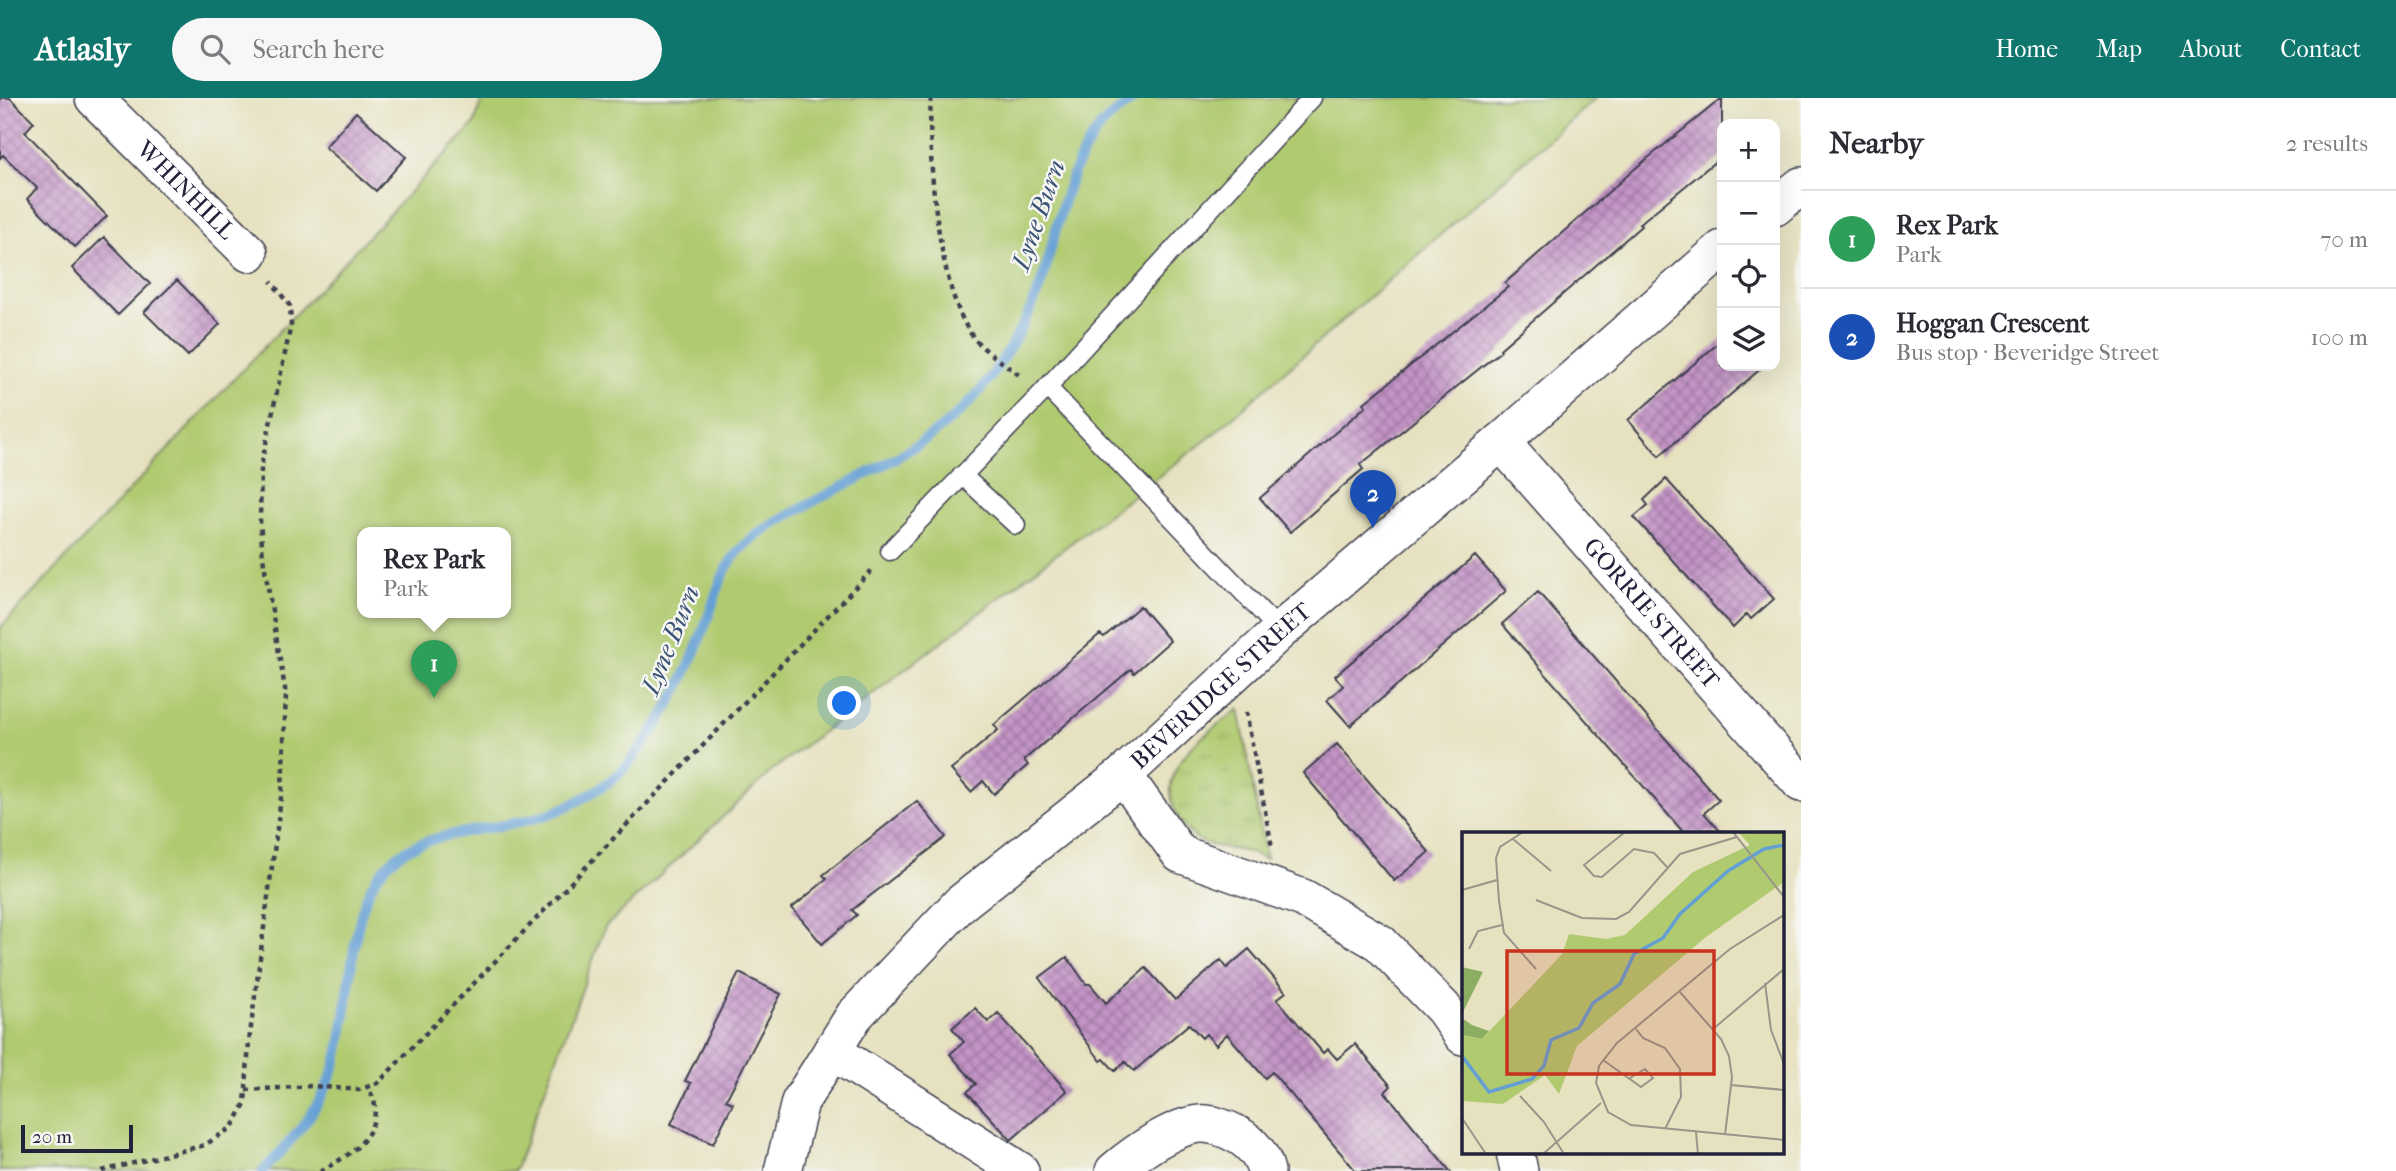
<!DOCTYPE html>
<meta charset="utf-8">
<style>
body{margin:0;font-family:"IM FELL French Canon",serif;background:#f7f7f7;color:#2b2b33}
.controls{position:absolute;right:21px;top:21px;display:grid;overflow:hidden;border-radius:14px;box-shadow:0 7px 28px #0002}
.controls button{width:63px;height:63px;display:grid;place-items:center;padding:0;border:0;border-bottom:2px solid #e1e1e2;background:#fff;color:#2b2b33;font:35px sans-serif}
.scale{position:absolute;left:21px;bottom:18px;width:112px;box-sizing:border-box;padding-left:7px;border:4px solid #22223b;border-top:0;font-size:19px;line-height:24px;white-space:nowrap;color:#22223b;-webkit-text-stroke:5px #f6f6f2;paint-order:stroke}
.you{position:absolute;left:845px;top:606px;width:24px;height:24px;margin:-18px;border:5px solid #fff;border-radius:50%;background:#1a73e8;box-shadow:0 0 0 10px #1a73e833}
.badge{display:grid;place-items:center;width:46px;height:46px;border-radius:50%;background:#0f766e;color:#fff;font-size:23px;font-weight:700}
.pin{position:absolute;translate:-50% -58px;filter:drop-shadow(0 2px 4px #0008)}
.pin::after{content:'';position:absolute;top:37px;width:24px;height:21px;background:inherit;clip-path:polygon(0 0,100% 0,50% 100%)}
.popup{position:absolute;left:357px;top:429px;width:154px;height:91px;box-sizing:border-box;display:grid;place-content:center;border-radius:14px;background:#fff;filter:drop-shadow(0 2px 5px #0005);font-size:23px;white-space:nowrap;color:#7c7c81}
.popup b{font-size:26px;color:#2b2b33}
.popup::after{content:'';position:absolute;left:50%;top:100%;margin-left:-14px;border:14px solid transparent;border-top-color:#fff}
.list{margin:0;padding:0;list-style:none}
h2{display:flex;justify-content:space-between;align-items:center;height:91px;margin:0;padding:0 28px;font-size:30px}
h2 small{font-size:23px;font-weight:400;color:#7c7c81}
.list li{display:grid;grid-template-columns:46px 1fr auto;gap:21px;align-items:center;box-sizing:border-box;height:98px;padding:0 28px;border-top:2px solid #e1e1e2}
.list b{display:block;font-size:26px;white-space:nowrap}
.list p{margin:0;font-size:23px;white-space:nowrap;color:#7c7c81}
.list em{font-size:23px;font-style:normal;color:#7c7c81}
.icon{flex:none;width:38px;height:38px;fill:none;stroke:currentColor;stroke-width:2;stroke-linecap:round;stroke-linejoin:round}
.map{position:relative;flex:none;width:1801px;height:1073px;overflow:hidden}
header{display:flex;align-items:center;gap:42px;box-sizing:border-box;height:98px;padding:0 35px;background:#0f766e;color:#fff}
header strong{font-size:33px}
nav{display:flex;gap:38px;margin-inline-start:auto;font-size:24px}
.search{width:490px;height:63px;background:#f7f7f7;display:flex;align-items:center;gap:18px;box-sizing:border-box;padding:0 24px;border-radius:38px;color:#7c7c81;font-size:26px}
main{display:flex}
aside{flex:1;background:#fff}
.map>svg:first-child{display:block}
.grass{fill:url(#grass-tufts);stroke:#697656;stroke-width:2}
.park{fill:#b0ca70;stroke:#697656;stroke-width:2;fill-rule:evenodd}
.lines{fill:none;stroke-linecap:round;stroke-linejoin:round}
.stream{stroke:#649fd4;stroke-width:10}
.building{fill:url(#building-cross-hatch)}
.lane-casing{stroke:#3f3f4f;stroke-width:21}
.street-casing{stroke:#3f3f4f;stroke-width:40}
.path{stroke:#3f3f4f;stroke-width:4.5;stroke-dasharray:5 5;stroke-linecap:butt}
.lane{stroke:#fff;stroke-width:18}
.street{stroke:#fff;stroke-width:37}
.labels{text-anchor:middle;stroke-width:5;stroke-linejoin:round;paint-order:stroke}
.street-label{font-size:24px;fill:#22223b;stroke:#f6f6f2}
.water-label{font-size:26px;font-style:italic;fill:#3c5478;stroke:#f6f6f2}
.inset-river{fill:none;stroke:#649fd4;stroke-width:3.5}
.inset-road{fill:none;stroke:#98958a;stroke-width:2}
.view{fill:#c8321e;fill-opacity:0.15;stroke:#c8321e;stroke-width:3.5}
.inset-edge{fill:none;stroke:#22223b;stroke-width:3.5}
</style>
<header>
<strong>Atlasly</strong>
<div class="search"><svg class="icon" aria-label="search" viewBox="0 0 24 24"><circle cx="10" cy="10" r="6"/><path d="M15 15l6 6"/></svg>Search here</div>
<nav><a>Home</a><a>Map</a><a>About</a><a>Contact</a></nav>
</header>
<main>
<div class="map">
<svg width="1801" height="1073" viewBox="0 0 1801 1073">
<defs>
<pattern id="grass-tufts" width="24" height="20" patternUnits="userSpaceOnUse" patternTransform="scale(1.75)"><rect width="24" height="20" fill="#b0ca70"/><path d="M3 7l-1-3M5 7V3M7 7l1-3M15 17l-1-3M17 17v-4M19 17l1-3" fill="none" stroke="#97ad62"/></pattern>
<pattern id="building-cross-hatch" width="8" height="8" patternUnits="userSpaceOnUse" patternTransform="scale(1.75)"><rect width="8" height="8" fill="#c394c6"/><path d="M0 0l8 8M0 8l8-8" fill="none" stroke="#9e78a2"/></pattern>
</defs>
<rect width="100%" height="100%" fill="#f6f6f2"/>
<filter id="ink" filterUnits="userSpaceOnUse"><feTurbulence type="fractalNoise" baseFrequency=".0143" numOctaves="2"/><feDisplacementMap in="SourceGraphic" scale="14" xChannelSelector="R" yChannelSelector="G"/><feConvolveMatrix kernelMatrix="1 2 1 2 8 2 1 2 1" color-interpolation-filters="sRGB"/></filter>
<filter id="wash" filterUnits="userSpaceOnUse"><feTurbulence type="fractalNoise" baseFrequency=".00686" numOctaves="4" result="noise"/><feDisplacementMap in="SourceGraphic" scale="28" xChannelSelector="R" yChannelSelector="G"/><feGaussianBlur stdDeviation="1.57" result="paint"/><feColorMatrix in="noise" values="0 0 0 0 0 0 0 0 0 0 0 0 0 0 0 0 0 1.4 0 .05"/><feComposite in="paint" operator="in"/></filter>
<g filter="url(#wash)">
<rect width="100%" height="100%" fill="#e6e1bf"/>
<path class="grass" d="M 1239,611 L 1266,761 C 1258,758 1249,754 1240,752 C 1230,750 1218,750 1208,746 C 1194,742 1184,729 1177,717 C 1152,668 1207,636 1239,611 Z"/>
<path class="park" d="M 483,0 L 1596,0 L 1209,340 L 774,671 L 605,829 L 515,1073 L 0,1073 L 0,530 L 474,26 ZM 362,434 L 506,434 L 506,514 L 362,514 Z"/>
<g class="lines">
<path class="stream" d="M 263,1073 C 296,1037 321,1012 336,964 C 351,915 349,812 379,777 C 384,770 392,761 400,756 C 430,735 492,731 528,722 C 560,715 595,696 620,675 C 627,669 633,659 639,652 C 672,611 692,564 710,514 C 719,489 722,469 743,449 C 761,430 788,418 811,405 C 871,373 939,344 982,290 C 1005,261 1032,215 1043,180 C 1058,129 1066,70 1101,28 C 1110,18 1124,9 1135,0"/>
</g>
<g id="blocks">
<path class="building" d="M 0,0 L 10,0 L 34,24 L 25,34 L 107,118 L 75,149 L 27,101 L 37,90 L 3,57 L 0,60 Z
M 1722,0 L 1722,58 L 1639,126 L 1641,128 L 1500,251 L 1501,253 L 1360,367 L 1363,371 L 1290,434 L 1260,400 L 1366,308 L 1364,305 L 1508,189 L 1505,185 L 1637,69 Z
M 356,14 L 406,59 L 376,93 L 325,49 Z
M 104,139 L 150,186 L 118,217 L 72,170 Z
M 177,182 L 220,226 L 188,258 L 144,214 Z
M 1722,242 L 1722,268 L 1764,268 L 1659,358 L 1628,322 Z
M 1666,381 L 1774,501 L 1751,521 L 1747,516 L 1733,530 L 1634,419 L 1648,407 L 1644,402 Z
M 1475,458 L 1506,493 L 1350,628 L 1327,602 L 1343,588 L 1335,578 Z
M 1538,494 L 1719,702 L 1704,715 L 1722,735 L 1684,735 L 1502,526 Z
M 1140,508 L 1170,543 L 1134,575 L 1131,571 L 1024,662 L 1028,667 L 994,696 L 983,683 L 971,694 L 951,672 L 998,632 L 994,627 L 1100,536 L 1104,539 Z
M 1337,646 L 1429,754 L 1394,783 L 1303,675 Z
M 917,703 L 946,739 L 852,812 L 857,817 L 822,846 L 792,810 L 827,781 L 823,777 Z
M 1249,851 L 1286,894 L 1277,901 L 1323,955 L 1328,951 L 1337,961 L 1355,946 L 1391,988 L 1385,994 L 1450,1073 L 1356,1073 L 1272,974 L 1265,980 L 1227,936 L 1216,947 L 1206,936 L 1202,940 L 1189,926 L 1134,973 L 1125,964 L 1115,973 L 1104,961 L 1101,963 L 1039,880 L 1067,859 L 1086,886 L 1090,886 L 1106,905 L 1146,870 L 1175,902 L 1221,862 L 1227,870 Z
M 739,875 L 781,896 L 726,1002 L 733,1005 L 713,1046 L 671,1026 L 691,985 L 685,983 Z
M 975,910 L 988,924 L 998,915 L 1067,993 L 1011,1042 L 967,994 L 976,986 L 950,956 L 964,944 L 952,930 Z"/>
</g>
</g>
<g filter="url(#ink)">
<use href="#blocks" fill-opacity="0" stroke="#3f3f4f" stroke-width="2"/>
<g class="lines">
<defs>
<path id="lane" d="M 1047,289 L 1280,533
M 962,377 L 1016,427
M 890,453 L 1040,297 L 1312,0"/>
<g id="street">
<path id="s1" d="M 94,0 L 249,155"/>
<path d="M 1775,109 L 1801,88"/>
<path id="s2" d="M 1501,344 L 1801,685"/>
<path d="M 1123,677 L 1180,756 L 1303,800 L 1380,845 L 1443,910 L 1463,938"/>
<path d="M 832,953 L 1020,1073"/>
<path d="M 1515,1054 L 1519,1073"/>
<path id="s3" d="M 783,1073 L 800,1004 L 854,918 L 960,806 L 1123,677 L 1280,533 L 1501,344 L 1722,151"/>
<path d="M 1114,1073 C 1134,1056 1173,1028 1200,1026 C 1211,1025 1227,1031 1236,1036 C 1251,1044 1262,1057 1266,1073"/>
</g>
</defs>
<use href="#lane" class="lane-casing"/>
<use href="#street" class="street-casing"/>
<path class="path" d="M 931,0 C 927,58 938,195 974,240 C 986,255 1006,266 1020,278
M 1246,614 L 1272,749
M 246,992 L 312,988 L 359,992 L 378,985 L 872,472
M 102,1073 L 205,1047 L 232,1029 L 245,1006 L 249,944 L 282,692 L 286,597 L 263,459 L 260,422 L 261,369 L 291,227 L 290,208 L 271,183
M 320,1073 C 345,1060 374,1044 375,1012 C 376,1005 371,996 369,990"/>
<use href="#lane" class="lane"/>
<use href="#street" class="street"/>
</g>
</g>
<g class="labels">
<g class="street-label">
<text dy="8" stroke="none"><textPath href="#s1" startOffset="130">WHINHILL</textPath></text>
<text dy="8" stroke="none"><textPath href="#s2" startOffset="228">GORRIE STREET</textPath></text>
<text dy="8" stroke="none"><textPath href="#s3" startOffset="667">BEVERIDGE STREET</textPath></text>
</g>
<g class="water-label">
<text transform="translate(1038 117) rotate(-71)" y="9">Lyne Burn</text>
<text transform="translate(670 542) rotate(-68)" y="9">Lyne Burn</text>
</g>
</g>
<g transform="translate(1462 734)">
<rect width="322" height="322" fill="#e6e1bf"/>
<path d="M 0,135 L 21,140 L 0,182 ZM 0,186 L 10,193 L 27,199 L 20,207 L 0,203 Z" fill="#8cae62"/>
<path d="M 276,0 L 322,0 L 322,50 L 244,105 L 115,214 L 97,262 L 83,243 L 41,272 L 0,269 L 0,203 L 20,207 L 100,122 L 107,102 L 144,107 L 163,103 L 231,40 L 288,13 Z" fill="#b0ca70"/>
<path class="inset-river" d="M 0,224 L 27,260 L 70,247 L 82,234 L 89,208 L 117,196 L 131,171 L 158,152 L 172,122 L 201,106 L 218,82 L 266,39 L 302,17 L 322,13"/>
<path class="inset-road" d="M 61,0 L 38,15 L 34,26 L 37,69 L 42,101 L 74,137M 163,0 L 122,33 L 132,44 L 140,45 L 172,17 L 192,21 L 205,35M 271,0 L 322,65M 51,7 L 89,39M 0,58 L 35,48M 74,68 L 120,86 L 154,87 L 167,80 L 218,22 L 275,5M 322,83 L 268,117 L 155,211 L 137,234 L 134,251 L 146,280 L 169,293 L 322,308M 7,117 L 16,99 L 40,93M 303,151 L 309,198 L 322,232M 217,159 L 259,207 L 267,224 L 270,245 L 263,303M 174,197 L 181,206 L 203,216 L 218,237 L 219,265 L 203,297M 251,197 L 322,137M 141,228 L 179,255 L 191,246 L 183,237 L 168,246M 269,253 L 322,258M 58,264 L 82,290 L 102,322M 0,286 L 24,322M 234,300 L 236,322M 81,322 L 139,271"/>
<path class="view" d="M 45,119 L 252,119 L 252,242 L 45,242 Z"/>
<rect width="322" height="322" class="inset-edge"/>
</g>
</svg>
<div class="controls">
<button>+</button>
<button>−</button>
<button><svg class="icon" aria-label="locate" viewBox="0 0 24 24"><circle cx="12" cy="12" r="6"/><path d="M12 2v4M12 18v4M2 12h4M18 12h4"/></svg></button>
<button><svg class="icon" aria-label="layers" viewBox="0 0 24 24"><path d="M12 4l9 5-9 5-9-5zM3 14l9 5 9-5"/></svg></button>
</div>
<div class="scale">20 m</div>
<div class="you"></div>
<div class="pin badge" style="left:434px;top:600px;background:#2e9e5b">1</div>
<div class="popup"><b>Rex Park</b>Park</div>
<div class="pin badge" style="left:1373px;top:430px;background:#1a4fb4">2</div>
</div>
<aside>
<h2>Nearby<small>2 results</small></h2>
<ul class="list">
<li><span class="badge" style="background:#2e9e5b">1</span><div><b>Rex Park</b><p>Park</p></div><em>70 m</em></li>
<li><span class="badge" style="background:#1a4fb4">2</span><div><b>Hoggan Crescent</b><p>Bus stop · Beveridge Street</p></div><em>100 m</em></li>
</ul>
</aside>
</main>
